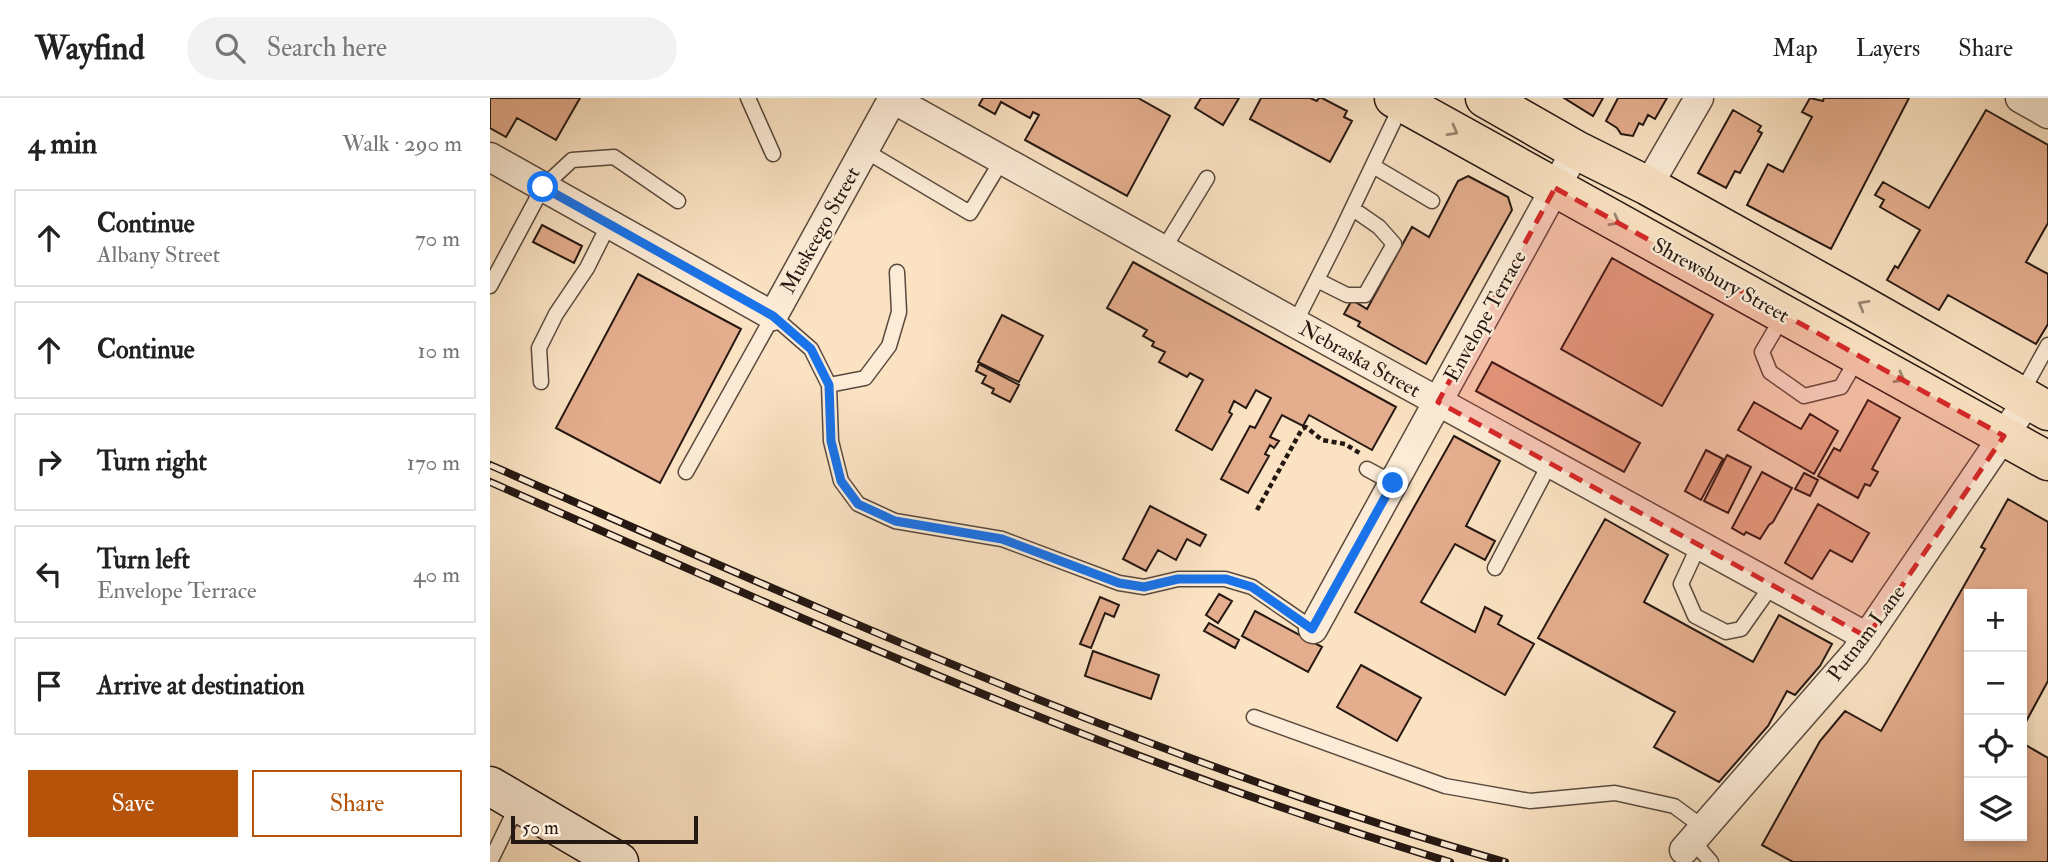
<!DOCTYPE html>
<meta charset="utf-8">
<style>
body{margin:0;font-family:"IM FELL Double Pica",serif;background:#f2f2f2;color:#222}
.controls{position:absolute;right:21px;bottom:21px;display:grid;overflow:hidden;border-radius:0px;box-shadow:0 4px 10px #0003}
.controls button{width:63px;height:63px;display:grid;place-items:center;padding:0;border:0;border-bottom:2px solid #e0e0e0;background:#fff;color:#222;font:35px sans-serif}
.scale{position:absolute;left:21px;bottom:18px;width:187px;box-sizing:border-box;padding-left:7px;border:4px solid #251812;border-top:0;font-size:19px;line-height:24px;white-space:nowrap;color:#251812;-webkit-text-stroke:5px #fcecd7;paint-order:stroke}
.stop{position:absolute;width:21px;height:21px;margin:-16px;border:5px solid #1a73e8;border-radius:50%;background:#fff}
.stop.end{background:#1a73e8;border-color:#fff;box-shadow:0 2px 7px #0008}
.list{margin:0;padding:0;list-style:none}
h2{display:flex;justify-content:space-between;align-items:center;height:91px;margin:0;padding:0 28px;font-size:30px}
h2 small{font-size:23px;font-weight:400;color:#767676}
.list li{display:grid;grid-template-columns:46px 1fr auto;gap:21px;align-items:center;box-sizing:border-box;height:98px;margin:0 14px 14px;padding:0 14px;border:2px solid #e0e0e0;border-radius:0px}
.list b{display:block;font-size:26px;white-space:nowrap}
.list p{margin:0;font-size:23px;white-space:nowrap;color:#767676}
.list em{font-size:23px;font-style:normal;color:#767676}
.actions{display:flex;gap:14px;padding:21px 28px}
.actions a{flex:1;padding:16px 0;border:2px solid #b45309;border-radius:0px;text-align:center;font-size:24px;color:#b45309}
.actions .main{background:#b45309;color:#fff}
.icon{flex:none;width:38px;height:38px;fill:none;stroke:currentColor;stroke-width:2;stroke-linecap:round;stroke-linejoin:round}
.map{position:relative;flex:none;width:1558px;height:764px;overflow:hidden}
header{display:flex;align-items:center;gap:42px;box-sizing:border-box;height:98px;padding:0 35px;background:#fff;border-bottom:2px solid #e0e0e0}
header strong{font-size:33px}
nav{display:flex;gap:38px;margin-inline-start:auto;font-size:24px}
.search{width:490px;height:63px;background:#f2f2f2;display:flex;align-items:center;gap:18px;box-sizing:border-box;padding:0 24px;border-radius:38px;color:#767676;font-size:26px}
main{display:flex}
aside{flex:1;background:#fff}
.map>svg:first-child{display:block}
.building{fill:#e4ad8d;stroke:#251812;stroke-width:2}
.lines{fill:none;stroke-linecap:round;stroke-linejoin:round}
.service-casing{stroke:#5a4a3e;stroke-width:17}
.minor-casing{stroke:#5a4a3e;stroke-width:31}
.secondary-casing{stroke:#251812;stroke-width:41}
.primary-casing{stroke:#251812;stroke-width:41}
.path{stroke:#251812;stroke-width:4.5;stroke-dasharray:5 3.5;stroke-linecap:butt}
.service{stroke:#fcecd7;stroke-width:14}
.minor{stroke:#fcecd7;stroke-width:28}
.secondary{stroke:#fcecd7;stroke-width:38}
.primary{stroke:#fae2c2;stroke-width:38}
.rail-casing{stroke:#251812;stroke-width:8}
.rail{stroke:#fcecd7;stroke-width:5;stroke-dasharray:16;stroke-linecap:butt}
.oneway{stroke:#9a8773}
.route{stroke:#1a73e8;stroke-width:9}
.marked{fill:#d62828;fill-opacity:0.2;stroke:#d62828;stroke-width:5;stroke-dasharray:14 9;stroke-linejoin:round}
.labels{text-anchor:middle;stroke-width:5;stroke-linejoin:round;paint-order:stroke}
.street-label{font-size:21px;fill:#251812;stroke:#fcecd7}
</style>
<header>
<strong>Wayfind</strong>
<div class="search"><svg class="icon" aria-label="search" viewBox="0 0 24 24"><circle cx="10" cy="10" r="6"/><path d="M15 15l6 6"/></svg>Search here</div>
<nav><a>Map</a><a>Layers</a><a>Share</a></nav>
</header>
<main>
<aside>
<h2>4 min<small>Walk · 290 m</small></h2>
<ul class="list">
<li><svg class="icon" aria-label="ahead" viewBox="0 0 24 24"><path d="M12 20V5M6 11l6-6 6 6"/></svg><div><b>Continue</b><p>Albany Street</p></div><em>70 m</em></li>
<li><svg class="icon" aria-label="ahead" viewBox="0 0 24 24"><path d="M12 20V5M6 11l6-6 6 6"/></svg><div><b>Continue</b></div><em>10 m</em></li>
<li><svg class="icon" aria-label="right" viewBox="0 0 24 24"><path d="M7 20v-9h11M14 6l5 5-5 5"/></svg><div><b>Turn right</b></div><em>170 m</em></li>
<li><svg class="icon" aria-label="left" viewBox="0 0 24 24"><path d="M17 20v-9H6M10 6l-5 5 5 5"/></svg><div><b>Turn left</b><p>Envelope Terrace</p></div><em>40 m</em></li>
<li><svg class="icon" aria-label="arrive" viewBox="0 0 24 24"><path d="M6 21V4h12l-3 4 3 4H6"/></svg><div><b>Arrive at destination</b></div></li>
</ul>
<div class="actions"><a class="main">Save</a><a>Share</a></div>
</aside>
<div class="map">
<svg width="1558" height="764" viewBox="0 0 1558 764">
<rect width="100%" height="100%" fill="#fae2c2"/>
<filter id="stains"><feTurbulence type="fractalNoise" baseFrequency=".00286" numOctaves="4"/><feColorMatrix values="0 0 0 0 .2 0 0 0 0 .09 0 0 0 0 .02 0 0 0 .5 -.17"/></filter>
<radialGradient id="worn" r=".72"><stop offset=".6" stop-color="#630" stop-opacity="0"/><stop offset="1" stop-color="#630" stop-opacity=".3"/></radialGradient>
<path class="building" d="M 0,0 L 90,0 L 66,42 L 27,20 L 16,39 L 0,30 Z
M 493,0 L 648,0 L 680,18 L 637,98 L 535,42 L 549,17 L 543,14 L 540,20 L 511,4 L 505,16 L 489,7 Z
M 711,0 L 749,0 L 733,27 L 705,10 Z
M 771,0 L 820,0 L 827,3 L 829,0 L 832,0 L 857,13 L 854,19 L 862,23 L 840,64 L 760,21 Z
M 1074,0 L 1113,0 L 1103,18 Z
M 1128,0 L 1177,0 L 1165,21 L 1158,17 L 1153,27 L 1149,25 L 1143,38 L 1131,36 L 1127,30 L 1116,23 Z
M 1320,0 L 1333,3 L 1334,0 L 1419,0 L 1341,151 L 1257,107 L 1278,66 L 1293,74 L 1322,19 L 1312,14 Z
M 1243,12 L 1271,28 L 1268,33 L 1272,35 L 1250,75 L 1245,73 L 1236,90 L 1208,75 Z
M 1496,12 L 1558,47 L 1558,125 L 1536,164 L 1558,176 L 1558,226 L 1546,246 L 1458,197 L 1449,212 L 1397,182 L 1405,168 L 1408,170 L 1430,132 L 1390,109 L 1394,102 L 1385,97 L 1393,84 L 1439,110 Z
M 978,78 L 1018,99 L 1022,112 L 936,266 L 868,228 L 870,224 L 854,216 L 862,202 L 877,211 L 922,129 L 939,139 L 968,83 Z
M 52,127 L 92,148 L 84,165 L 43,144 Z
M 1122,160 L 1223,217 L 1172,308 L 1071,251 Z
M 643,164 L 906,309 L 882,352 L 819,317 L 813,328 L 792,317 L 780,339 L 789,343 L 784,350 L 780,347 L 775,356 L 779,358 L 758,395 L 731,381 L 760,328 L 765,330 L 781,300 L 766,292 L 756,310 L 744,303 L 739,314 L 742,316 L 722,352 L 686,332 L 713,282 L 700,275 L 697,279 L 669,264 L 675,254 L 662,248 L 664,244 L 653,238 L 657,232 L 617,210 Z
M 148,176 L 251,231 L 170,385 L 66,330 Z
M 512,217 L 553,238 L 529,284 L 488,264 Z
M 1002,264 L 1150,345 L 1134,374 L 986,293 Z
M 489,266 L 529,287 L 520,304 L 502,295 L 504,291 L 492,285 L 496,278 L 486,273 Z
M 1378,302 L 1410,320 L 1382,371 L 1388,374 L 1380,388 L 1375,386 L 1368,400 L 1328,378 L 1344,350 L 1350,353 Z
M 1264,304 L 1311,331 L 1320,316 L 1348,333 L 1324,376 L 1248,332 Z
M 964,338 L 1010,363 L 976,428 L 1005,443 L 995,462 L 965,446 L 931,504 L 985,534 L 995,509 L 1012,518 L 1008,526 L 1044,546 L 1015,597 L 865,514 Z
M 1216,352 L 1233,361 L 1211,402 L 1195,393 Z
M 1237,357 L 1261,369 L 1238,415 L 1214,403 Z
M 1272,374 L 1302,390 L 1283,424 L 1279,427 L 1270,441 L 1256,434 L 1254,437 L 1242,430 Z
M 1314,375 L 1328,382 L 1320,398 L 1305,391 Z
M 1518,401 L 1558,424 L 1558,583 L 1532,631 L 1532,496 L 1479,496 L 1479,738 L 1532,738 L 1532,645 L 1558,660 L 1558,764 L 1303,764 L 1272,747 L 1330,643 L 1355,613 L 1391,633 L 1495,451 L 1491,449 Z
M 1328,406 L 1379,435 L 1362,464 L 1340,452 L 1322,481 L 1295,465 Z
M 660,408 L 716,437 L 710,448 L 697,441 L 686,462 L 668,452 L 656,473 L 633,461 Z
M 1115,421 L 1178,457 L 1154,504 L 1263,564 L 1289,517 L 1342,546 L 1330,568 L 1305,597 L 1297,593 L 1278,628 L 1229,684 L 1164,649 L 1185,614 L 1048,540 Z
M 729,496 L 742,503 L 728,525 L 716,517 Z
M 610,499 L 629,507 L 624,519 L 615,515 L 601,550 L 590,546 Z
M 765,513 L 832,549 L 818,574 L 752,538 Z
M 719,525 L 749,542 L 745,550 L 714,533 Z
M 603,553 L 669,577 L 661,601 L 595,578 Z
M 871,567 L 931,600 L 907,643 L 847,609 Z"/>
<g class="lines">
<defs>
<path id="service" d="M 258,0 L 283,56
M 374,52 L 480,115 L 512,62
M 883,68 L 942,103
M 673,152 L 717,80
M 827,182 L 857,197 L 875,197 L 904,146 L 889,129 L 863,111
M 0,188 L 53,89 L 82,62 L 124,59 L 188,103
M 1293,218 L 1272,254 L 1280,274 L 1314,298 L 1351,289 L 1367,261
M 805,225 L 850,136 L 912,6
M 51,284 L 49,250 L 66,216 L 97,170 L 119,126
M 339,287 L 375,280 L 399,248 L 409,214 L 407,174
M 1532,294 L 1558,247
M 877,371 L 903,385
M 196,374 L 283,218 L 321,251 L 339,287 L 341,343 L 351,383 L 368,406 L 405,423 L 512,441 L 629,485 L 654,489 L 688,481 L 735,481 L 762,489 L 823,531
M 1209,447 L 1191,486 L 1205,518 L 1236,534 L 1251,531 L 1282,487
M 1005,470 L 1060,365
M 764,619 L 955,688 L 1040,703 L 1125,695 L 1184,708 L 1214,730
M 1202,742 L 1221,764
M 1,762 L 28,706"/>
<path id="minor" d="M 401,0 L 805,225 L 1377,539
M 1530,0 L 1558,16
M 0,59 L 283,218 L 403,0
M 1158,88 L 1209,0
M 823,531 L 1086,52
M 1194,752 L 1365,556 L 1538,302"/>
<path id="secondary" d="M 0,688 L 129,764"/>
<path id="primary" d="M 904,0 L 1558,363
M 995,0 L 1086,52 L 1158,88 L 1363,202 L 1558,313"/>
</defs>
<use href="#service" class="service-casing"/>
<use href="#minor" class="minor-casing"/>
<use href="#secondary" class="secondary-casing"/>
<use href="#primary" class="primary-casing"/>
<path class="path" d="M 767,412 L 812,331 L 816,329 L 832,342 L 855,346 L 871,356"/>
<use href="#service" class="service"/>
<use href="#minor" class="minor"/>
<use href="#secondary" class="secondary"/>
<use href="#primary" class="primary"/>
<defs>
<path id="rail" d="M 0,367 C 333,512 665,664 1015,764
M 0,384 C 316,522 630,665 960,764"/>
</defs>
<use href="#rail" class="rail-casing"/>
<use href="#rail" class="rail"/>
</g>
<defs><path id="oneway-chevron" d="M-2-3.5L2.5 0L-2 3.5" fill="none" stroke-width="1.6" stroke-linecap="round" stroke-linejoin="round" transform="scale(1.75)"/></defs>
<g class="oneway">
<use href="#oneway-chevron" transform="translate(963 33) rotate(29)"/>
<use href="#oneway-chevron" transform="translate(1125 123) rotate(29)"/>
<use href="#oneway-chevron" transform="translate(1373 207) rotate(-150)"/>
<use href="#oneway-chevron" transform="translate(1410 280) rotate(29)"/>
</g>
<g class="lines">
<path class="route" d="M 53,89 L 283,218 L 321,251 L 339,287 L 341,343 L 351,383 L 368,406 L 405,423 L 512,441 L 629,485 L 654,489 L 688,481 L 736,481 L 762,489 L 822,531 L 903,385"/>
</g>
<path class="marked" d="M 1065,90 L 1514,338 L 1377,539 L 948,304 Z"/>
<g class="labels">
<g class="street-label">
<text transform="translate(330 132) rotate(-61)" y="7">Muskeego Street</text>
<text transform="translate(1231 182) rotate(29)" y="7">Shrewsbury Street</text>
<text transform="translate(995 218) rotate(-61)" y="7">Envelope Terrace</text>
<text transform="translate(870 261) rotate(29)" y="7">Nebraska Street</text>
<text transform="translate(1376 535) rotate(-53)" y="7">Putnam Lane</text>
</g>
</g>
<rect width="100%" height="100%" filter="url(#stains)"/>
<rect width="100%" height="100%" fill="url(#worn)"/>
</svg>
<div class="controls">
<button>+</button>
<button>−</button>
<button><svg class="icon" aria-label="locate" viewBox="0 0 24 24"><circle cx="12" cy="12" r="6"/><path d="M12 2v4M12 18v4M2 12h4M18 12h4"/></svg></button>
<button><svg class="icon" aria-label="layers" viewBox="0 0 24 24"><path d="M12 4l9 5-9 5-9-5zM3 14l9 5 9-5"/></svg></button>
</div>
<div class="scale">50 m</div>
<div class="stop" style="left:53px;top:89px"></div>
<div class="stop end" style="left:903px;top:385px"></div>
</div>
</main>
